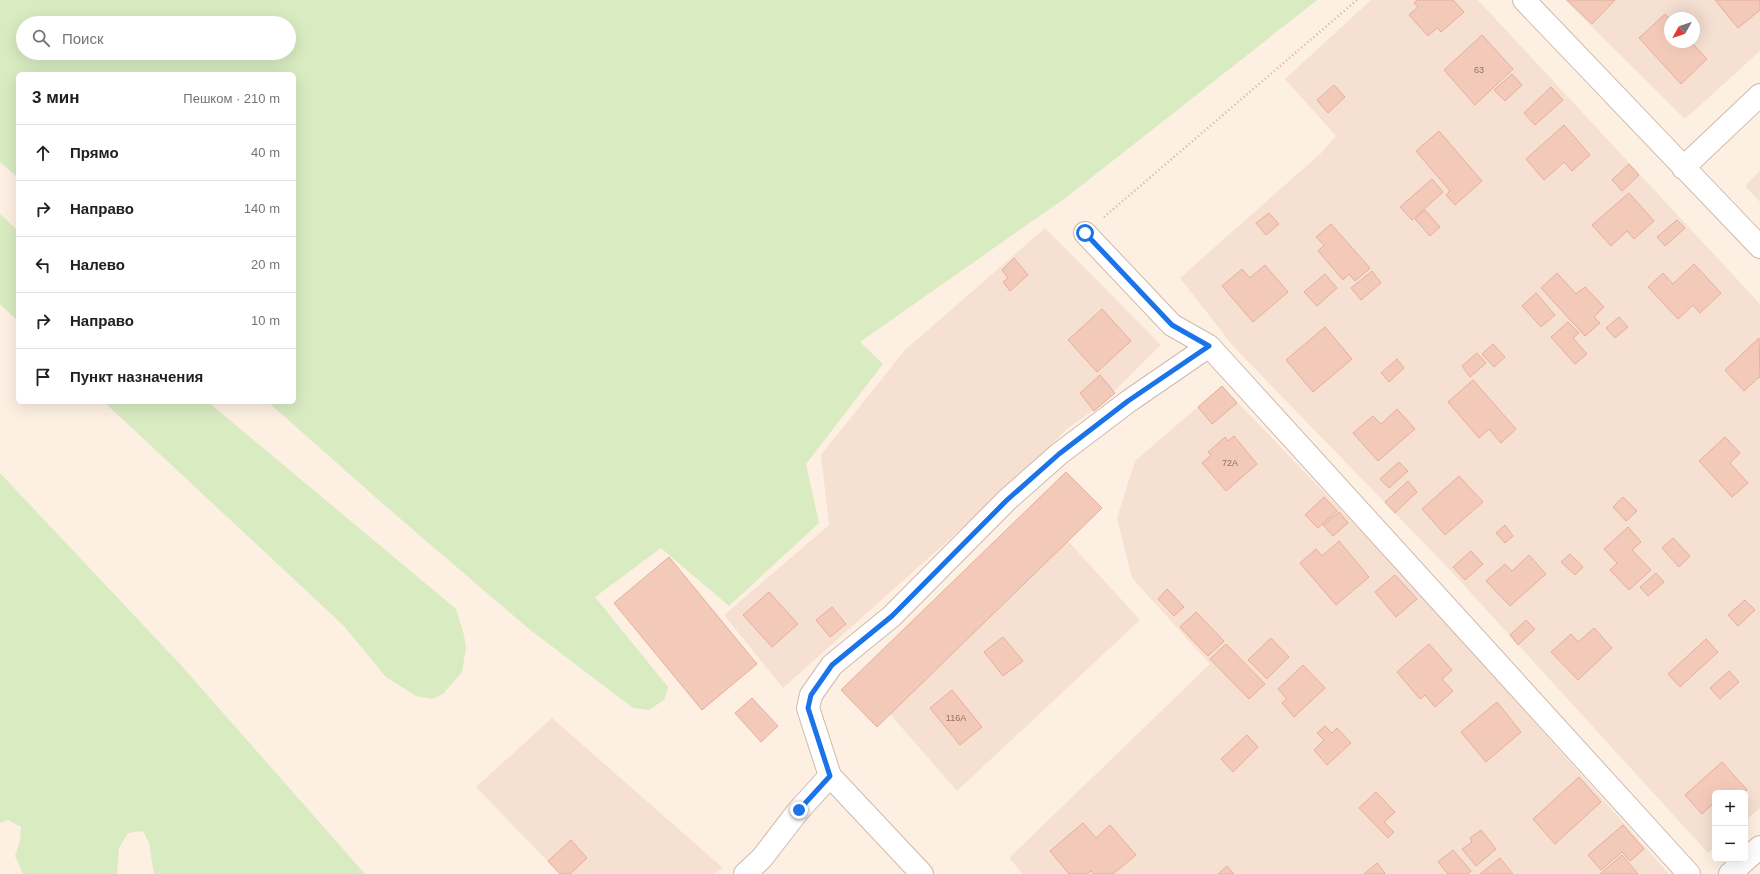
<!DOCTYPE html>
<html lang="ru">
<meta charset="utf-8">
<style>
body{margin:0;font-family:Arial,sans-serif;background:#f2f2f2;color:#202124}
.controls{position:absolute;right:12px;bottom:12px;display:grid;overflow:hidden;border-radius:6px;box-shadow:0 4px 16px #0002}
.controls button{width:36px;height:36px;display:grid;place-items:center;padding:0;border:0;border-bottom:1px solid #e0e0e0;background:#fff;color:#202124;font:20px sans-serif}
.compass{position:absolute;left:1664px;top:12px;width:36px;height:36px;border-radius:50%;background:#fff;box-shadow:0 4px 16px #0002;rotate:230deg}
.stop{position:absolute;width:12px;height:12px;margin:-9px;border:3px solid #1a73e8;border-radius:50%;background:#fff}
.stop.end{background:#1a73e8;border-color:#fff;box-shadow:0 1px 4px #0008}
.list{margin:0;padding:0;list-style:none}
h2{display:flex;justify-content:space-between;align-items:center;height:52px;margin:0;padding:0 16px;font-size:17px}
h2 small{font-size:13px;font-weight:400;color:#757577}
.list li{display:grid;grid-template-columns:26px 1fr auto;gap:12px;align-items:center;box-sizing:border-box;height:56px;padding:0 16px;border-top:1px solid #e0e0e0}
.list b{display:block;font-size:15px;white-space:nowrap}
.list em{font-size:13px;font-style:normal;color:#757577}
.icon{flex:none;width:22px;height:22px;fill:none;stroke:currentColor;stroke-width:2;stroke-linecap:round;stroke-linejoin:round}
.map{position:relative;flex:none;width:1760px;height:874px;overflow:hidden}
.search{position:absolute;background:#fff;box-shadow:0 4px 16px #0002;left:16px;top:16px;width:280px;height:44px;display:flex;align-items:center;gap:10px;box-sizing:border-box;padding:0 14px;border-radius:22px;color:#757577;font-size:15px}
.panel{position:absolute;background:#fff;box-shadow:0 4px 16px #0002;left:16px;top:72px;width:280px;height:332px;border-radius:6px}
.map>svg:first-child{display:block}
.residential{fill:#f5e0d2;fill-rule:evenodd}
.green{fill:#d8ebc1;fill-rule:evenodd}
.building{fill:#f3caba;stroke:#e6ad9a}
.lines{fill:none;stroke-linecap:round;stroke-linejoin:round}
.minor-casing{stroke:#d1b8ac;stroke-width:24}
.path{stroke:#d8ad9d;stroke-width:2.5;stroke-dasharray:1 3;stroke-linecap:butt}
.minor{stroke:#fff;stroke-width:22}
.route{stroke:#1a73e8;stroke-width:5}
.labels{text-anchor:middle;stroke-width:3;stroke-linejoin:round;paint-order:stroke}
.number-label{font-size:9px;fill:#957164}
</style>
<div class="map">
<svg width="1760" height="874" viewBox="0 0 1760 874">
<rect width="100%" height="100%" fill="#fdf0e3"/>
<path class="residential" d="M 1371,0 L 1478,0 L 1760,304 L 1760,808 L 1745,821 L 1745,793 L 1715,793 L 1715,847 L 1708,853 L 1450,570 L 1233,346 L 1180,278 L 1321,153 L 1336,136 L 1285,79 Z
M 1565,0 L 1760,0 L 1760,51 L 1685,119 ZM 1670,18 L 1694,18 L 1694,42 L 1670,42 Z
M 1760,171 L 1760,202 L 1745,186 Z
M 1045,228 L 1161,345 L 1097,408 L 1068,428 L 1018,478 L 783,688 L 724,615 L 829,525 L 821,455 L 905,350 Z
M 1222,386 L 1411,583 L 1669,874 L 1023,874 L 1009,858 L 1210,664 L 1132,578 L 1117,518 L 1135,461 Z
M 1068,541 L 1140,620 L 957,791 L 890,714 Z
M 552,718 L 723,868 L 713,874 L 560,874 L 476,787 Z"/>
<path class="green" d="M 0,0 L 1317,0 L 1068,196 L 860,342 L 883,364 L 806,464 L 819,523 L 729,606 L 661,548 L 595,597 L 668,687 L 664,700 L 649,710 L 633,708 L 529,629 L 382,503 L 268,402 L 294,402 L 294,74 L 18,74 L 18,178 L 0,162 ZM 23,23 L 289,23 L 289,53 L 23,53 Z
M 0,214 L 18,231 L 18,321 L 0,304 Z
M 104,402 L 208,402 L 456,609 L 464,635 L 466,648 L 462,672 L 443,694 L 432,699 L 416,696 L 386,677 L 343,625 Z
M 0,473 L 179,663 L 365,874 L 154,874 L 149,843 L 143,831 L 128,833 L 119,848 L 117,874 L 23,874 L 15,856 L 20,841 L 21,827 L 8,820 L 0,823 Z"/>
<path class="building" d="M 1417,0 L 1453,0 L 1464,12 L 1441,32 L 1437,28 L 1428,36 L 1409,15 L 1418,7 L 1414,3 Z
M 1567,0 L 1615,0 L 1592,24 Z
M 1715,0 L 1760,0 L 1760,10 L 1738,28 Z
M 1665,14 L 1670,19 L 1670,42 L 1691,42 L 1707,59 L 1681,84 L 1639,38 Z
M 1482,35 L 1513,69 L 1475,105 L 1444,70 Z
M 1512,74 L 1522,85 L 1505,101 L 1494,90 Z
M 1334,85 L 1345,97 L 1328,113 L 1317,100 Z
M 1551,87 L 1563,100 L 1535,125 L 1524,113 Z
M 1564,125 L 1590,155 L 1572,171 L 1564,162 L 1544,180 L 1526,159 Z
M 1439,131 L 1482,181 L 1455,205 L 1446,195 L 1450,191 L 1416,151 Z
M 1629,164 L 1639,175 L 1622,191 L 1612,180 Z
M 1432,179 L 1443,192 L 1412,220 L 1400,207 Z
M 1629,193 L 1654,221 L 1634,239 L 1627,231 L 1611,246 L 1592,225 Z
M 1425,210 L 1440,227 L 1430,236 L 1415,219 Z
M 1269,213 L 1279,224 L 1266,235 L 1256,223 Z
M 1677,220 L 1685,228 L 1665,246 L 1657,237 Z
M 1331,224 L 1370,268 L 1355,281 L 1349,274 L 1343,280 L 1318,251 L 1324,245 L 1316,237 Z
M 1014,258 L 1028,275 L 1010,291 L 1003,282 L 1008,278 L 1002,270 Z
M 1694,264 L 1721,293 L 1700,313 L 1693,305 L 1678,319 L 1648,287 L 1663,273 L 1673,284 Z
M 1265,265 L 1288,292 L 1253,322 L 1222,286 L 1242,269 L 1250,278 Z
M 1372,271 L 1381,283 L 1361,300 L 1351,288 Z
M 1557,273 L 1576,294 L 1585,287 L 1604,307 L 1594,317 L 1600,323 L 1585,336 L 1541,288 Z
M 1325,274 L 1337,288 L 1317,306 L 1304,292 Z
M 1536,293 L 1555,315 L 1541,327 L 1522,306 Z
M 1102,309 L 1131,341 L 1097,372 L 1068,340 Z
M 1619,317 L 1628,327 L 1615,338 L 1606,328 Z
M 1568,322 L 1579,333 L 1573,338 L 1587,354 L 1575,364 L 1551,337 Z
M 1325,327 L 1352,359 L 1313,392 L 1286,360 Z
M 1759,338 L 1760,378 L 1759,377 L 1744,391 L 1725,370 Z
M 1493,344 L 1505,357 L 1494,367 L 1482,354 Z
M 1477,353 L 1486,363 L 1470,377 L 1462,366 Z
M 1397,359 L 1404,368 L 1389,382 L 1381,373 Z
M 1100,375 L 1115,393 L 1094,411 L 1080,393 Z
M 1473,380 L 1516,429 L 1501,443 L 1489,429 L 1479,438 L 1448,402 Z
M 1222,386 L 1237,403 L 1212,424 L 1198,407 Z
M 1397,409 L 1415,429 L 1378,461 L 1353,433 L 1373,416 L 1381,424 Z
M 1234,436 L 1257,464 L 1226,491 L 1202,463 L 1211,455 L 1208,452 L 1225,437 L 1228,441 Z
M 1725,437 L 1740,453 L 1730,463 L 1748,483 L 1732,497 L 1699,461 Z
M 1399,462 L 1408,471 L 1389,488 L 1380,479 Z
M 1066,472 L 1102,508 L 877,727 L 841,690 Z
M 1459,476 L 1483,502 L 1445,535 L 1422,509 Z
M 1408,481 L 1417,492 L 1395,513 L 1385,502 Z
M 1324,497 L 1337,511 L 1318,528 L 1305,515 Z
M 1623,497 L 1637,511 L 1626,521 L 1613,507 Z
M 1339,512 L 1348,523 L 1333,536 L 1323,525 Z
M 1505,525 L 1513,536 L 1505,543 L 1496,533 Z
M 1628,527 L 1641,542 L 1632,550 L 1651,570 L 1629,590 L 1610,570 L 1617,563 L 1604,549 Z
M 1673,538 L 1690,556 L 1679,567 L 1662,548 Z
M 1339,541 L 1369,577 L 1336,605 L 1300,563 L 1316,549 L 1322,556 Z
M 1471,551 L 1483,564 L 1465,580 L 1453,567 Z
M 1570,554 L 1583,567 L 1575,575 L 1561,562 Z
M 1529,555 L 1546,574 L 1510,606 L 1486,581 L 1505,564 L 1512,571 Z
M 669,557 L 757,664 L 702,710 L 614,603 Z
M 1656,573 L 1664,582 L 1648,596 L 1640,587 Z
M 1395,575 L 1417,599 L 1396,617 L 1375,592 Z
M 1167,589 L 1184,607 L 1174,616 L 1158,599 Z
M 769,592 L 798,624 L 772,647 L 743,615 Z
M 1745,600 L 1755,610 L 1738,626 L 1728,615 Z
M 832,607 L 846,624 L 830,637 L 816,620 Z
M 1196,612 L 1224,641 L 1208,656 L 1180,627 Z
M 1526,620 L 1535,629 L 1518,645 L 1510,635 Z
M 1594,628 L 1612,648 L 1578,680 L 1551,652 L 1571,634 L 1578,642 Z
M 1003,637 L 1023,661 L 1003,676 L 984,652 Z
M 1271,638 L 1289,657 L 1267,679 L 1248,660 Z
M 1706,639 L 1718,652 L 1680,687 L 1668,674 Z
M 1226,644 L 1265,684 L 1249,699 L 1210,659 Z
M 1429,644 L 1452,670 L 1442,679 L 1453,691 L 1435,707 L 1425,695 L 1420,699 L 1397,672 Z
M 1303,665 L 1325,688 L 1294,717 L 1282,703 L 1287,699 L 1278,689 Z
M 1729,671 L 1739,682 L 1720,699 L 1710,688 Z
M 952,690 L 982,727 L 960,745 L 930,708 Z
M 752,698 L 778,726 L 761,742 L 735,713 Z
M 1497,702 L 1521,732 L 1486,762 L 1461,732 Z
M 1325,726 L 1332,733 L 1337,728 L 1351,743 L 1327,765 L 1314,750 L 1324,740 L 1317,733 Z
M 1247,735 L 1258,747 L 1233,772 L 1221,759 Z
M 1722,762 L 1747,790 L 1743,793 L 1715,793 L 1715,802 L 1702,814 L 1685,795 Z
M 1579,777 L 1601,802 L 1555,844 L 1533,819 Z
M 1376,792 L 1395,812 L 1384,822 L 1394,832 L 1388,838 L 1359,808 Z
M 1083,823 L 1096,838 L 1110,825 L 1136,855 L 1113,874 L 1094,874 L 1091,871 L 1087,874 L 1069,874 L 1050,851 Z
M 1623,825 L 1644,849 L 1630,861 L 1622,852 L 1601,870 L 1588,855 Z
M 1481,830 L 1496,849 L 1476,866 L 1462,849 L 1472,842 L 1470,838 Z
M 571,840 L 587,858 L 570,874 L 560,874 L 548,861 Z
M 1453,850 L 1471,871 L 1468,874 L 1448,874 L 1438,862 Z
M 1622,855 L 1638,874 L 1600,874 Z
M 1500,858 L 1513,874 L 1480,874 Z
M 1377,863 L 1385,873 L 1384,874 L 1364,874 Z
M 1227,866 L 1234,874 L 1218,874 Z"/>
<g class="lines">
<defs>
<path id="minor" d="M 1524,0 L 1760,247
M 1683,168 L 1760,95
M 1085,233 L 1172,325 L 1209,346 L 1689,874
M 745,874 L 762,858 L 799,810 L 830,776
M 922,874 L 830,776 L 808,708 L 811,695 L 832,665 L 892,616 L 1007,500 L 1059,454 L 1129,401 L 1209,346
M 1730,874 L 1760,847"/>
</defs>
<use href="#minor" class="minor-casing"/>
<path class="path" d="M 1104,217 L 1357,0"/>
<use href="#minor" class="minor"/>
</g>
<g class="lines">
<path class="route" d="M 799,810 L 830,776 L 808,708 L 811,695 L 832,665 L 892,616 L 1007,500 L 1059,454 L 1128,401 L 1209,346 L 1172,325 L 1085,233"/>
</g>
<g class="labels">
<g class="number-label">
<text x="1479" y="73">63</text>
<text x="1230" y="466">72А</text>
<text x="956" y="721">116А</text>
</g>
</g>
</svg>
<div class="controls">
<button>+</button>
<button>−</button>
</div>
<svg class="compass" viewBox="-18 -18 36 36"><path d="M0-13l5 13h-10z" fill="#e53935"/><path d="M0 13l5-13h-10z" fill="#757577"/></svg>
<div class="stop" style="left:1085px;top:233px"></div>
<div class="stop end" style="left:799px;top:810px"></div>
<div class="search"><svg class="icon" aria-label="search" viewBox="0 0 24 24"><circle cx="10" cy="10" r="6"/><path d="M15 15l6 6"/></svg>Поиск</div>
<section class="panel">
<h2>3 мин<small>Пешком · 210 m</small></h2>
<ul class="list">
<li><svg class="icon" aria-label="ahead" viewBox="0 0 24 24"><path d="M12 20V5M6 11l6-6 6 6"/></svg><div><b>Прямо</b></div><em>40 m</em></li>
<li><svg class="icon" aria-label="right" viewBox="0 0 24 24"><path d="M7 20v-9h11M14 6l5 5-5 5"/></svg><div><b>Направо</b></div><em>140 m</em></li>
<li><svg class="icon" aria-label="left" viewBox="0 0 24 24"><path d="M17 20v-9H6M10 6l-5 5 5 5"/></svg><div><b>Налево</b></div><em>20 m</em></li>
<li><svg class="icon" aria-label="right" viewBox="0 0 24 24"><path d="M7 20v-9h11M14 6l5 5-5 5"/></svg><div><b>Направо</b></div><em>10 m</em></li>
<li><svg class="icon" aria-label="arrive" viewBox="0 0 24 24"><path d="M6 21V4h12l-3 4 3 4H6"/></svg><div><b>Пункт назначения</b></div></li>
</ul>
</section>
</div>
